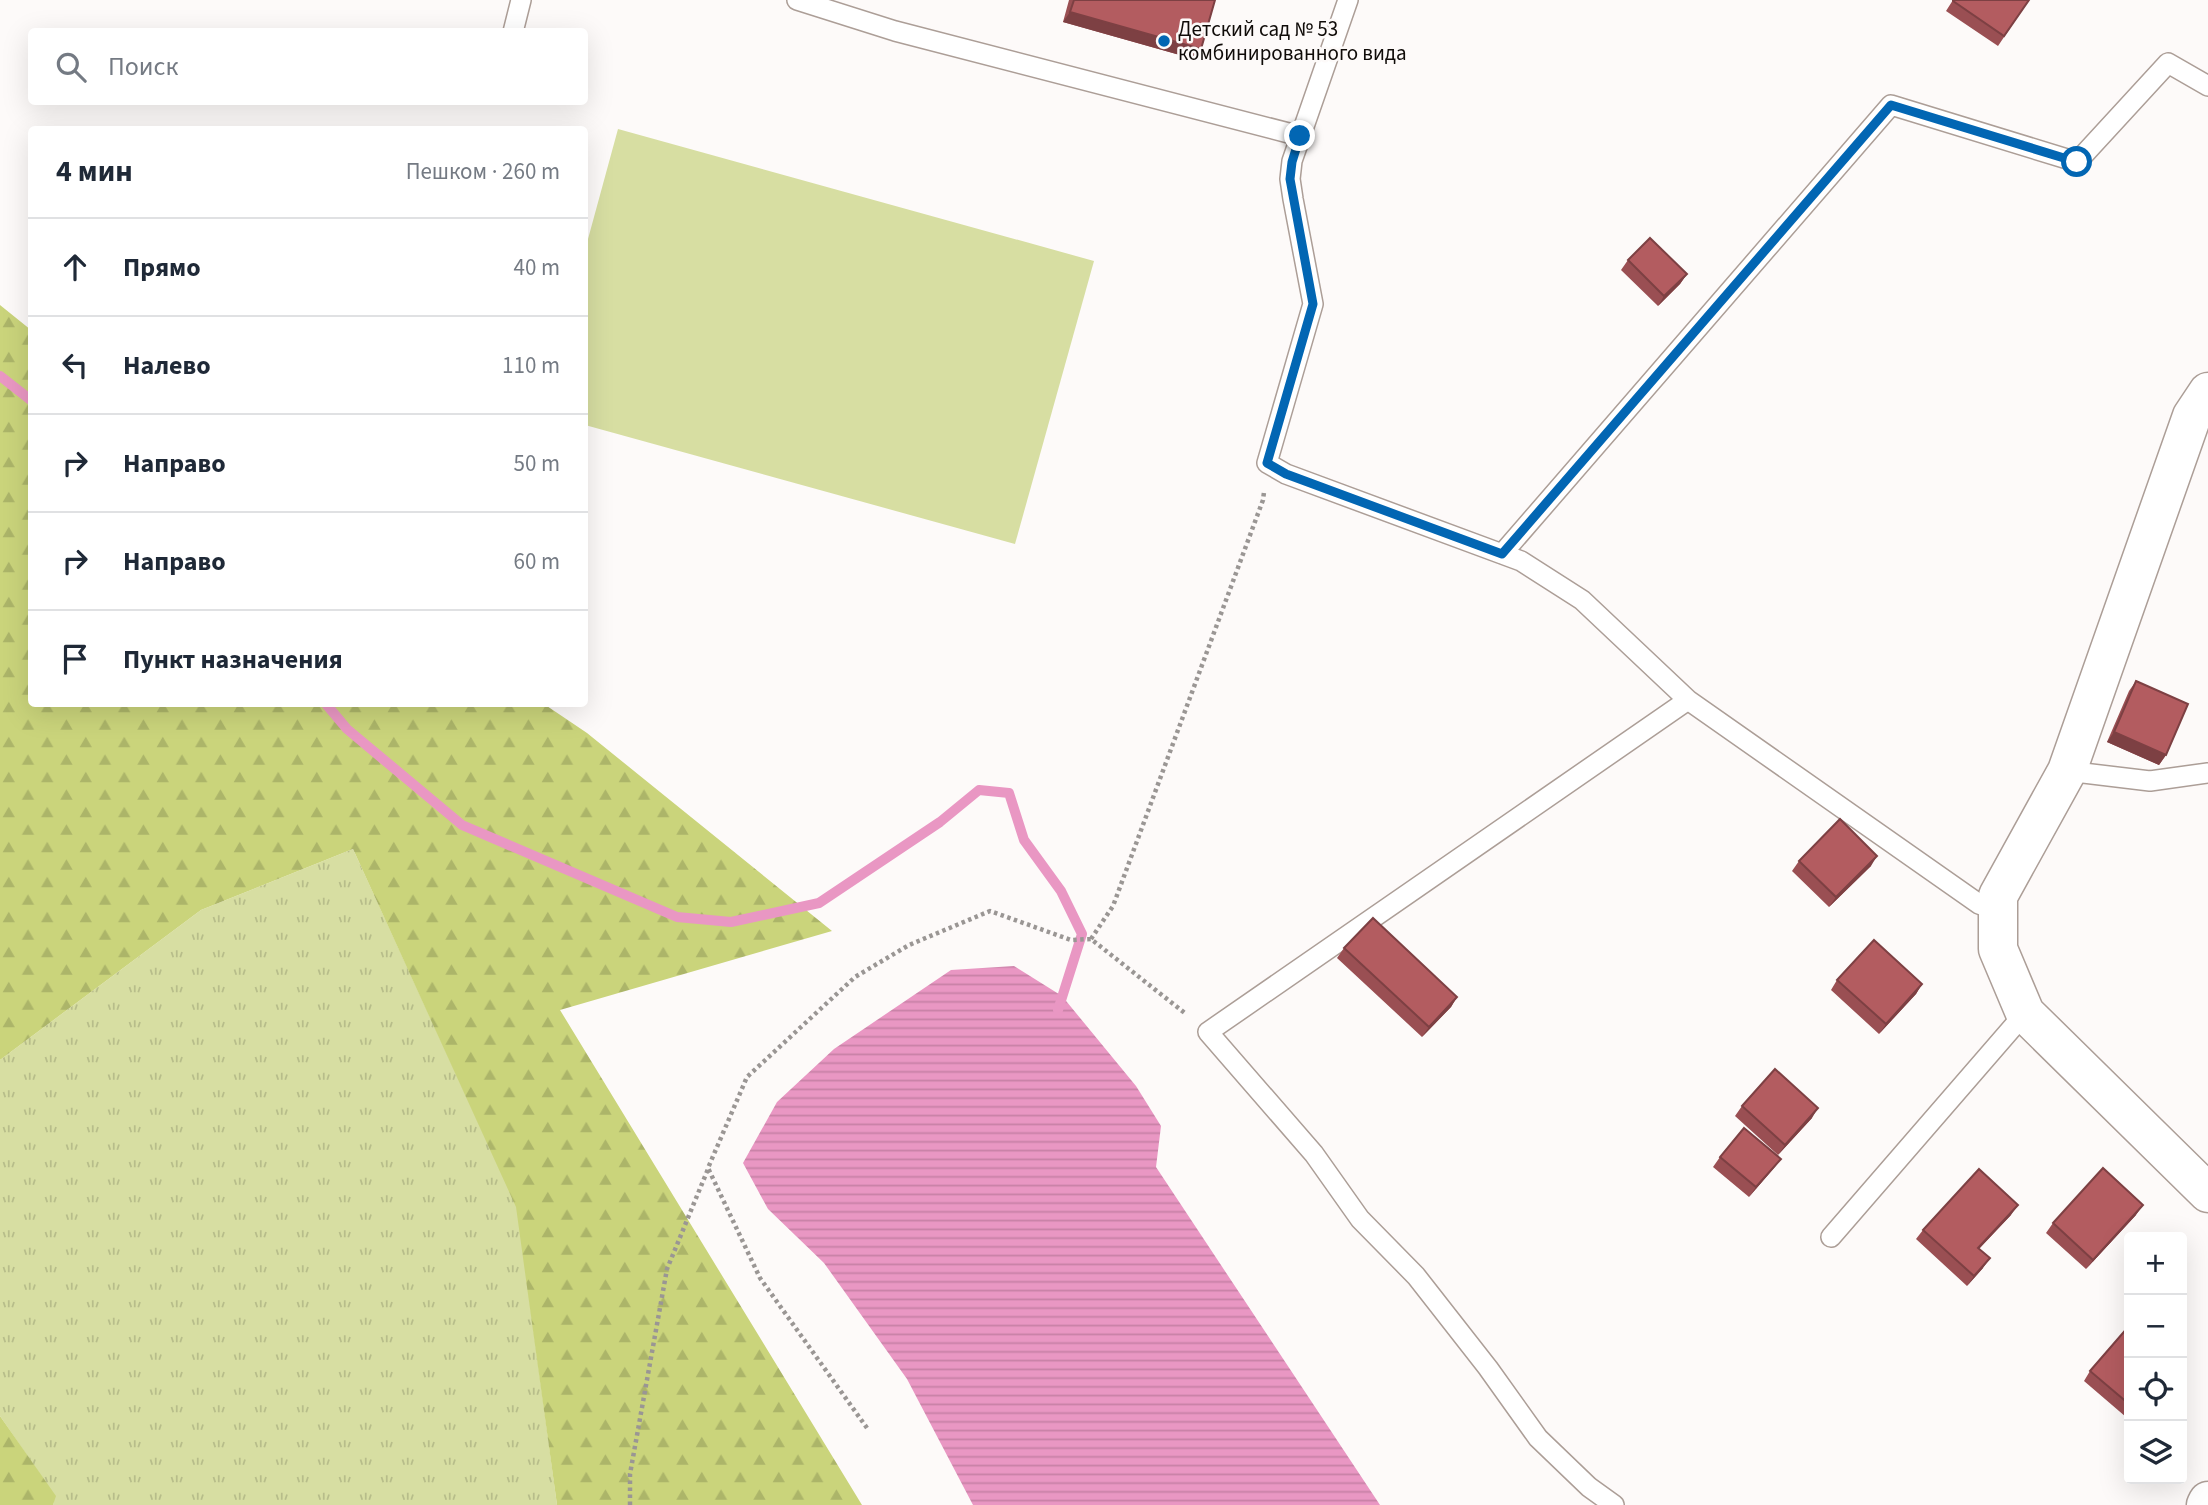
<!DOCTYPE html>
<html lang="ru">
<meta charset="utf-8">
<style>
body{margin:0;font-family:"Source Sans 3",sans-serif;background:#f6f6f7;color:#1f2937}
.controls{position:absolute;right:21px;bottom:21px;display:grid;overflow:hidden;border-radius:7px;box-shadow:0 7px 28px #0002}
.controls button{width:63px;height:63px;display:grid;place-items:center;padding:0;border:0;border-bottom:2px solid #e0e1e3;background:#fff;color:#1f2937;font:35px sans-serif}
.stop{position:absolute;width:21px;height:21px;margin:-16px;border:5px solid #0266b3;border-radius:50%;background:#fff}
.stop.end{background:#0266b3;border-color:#fff;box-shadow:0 2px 7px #0008}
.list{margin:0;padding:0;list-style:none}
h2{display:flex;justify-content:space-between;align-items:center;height:91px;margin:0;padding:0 28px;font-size:30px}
h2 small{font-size:23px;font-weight:400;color:#747a83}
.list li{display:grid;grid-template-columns:46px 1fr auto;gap:21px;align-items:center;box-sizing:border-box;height:98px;padding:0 28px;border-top:2px solid #e0e1e3}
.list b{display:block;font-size:26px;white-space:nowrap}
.list em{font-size:23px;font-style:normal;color:#747a83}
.icon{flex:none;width:38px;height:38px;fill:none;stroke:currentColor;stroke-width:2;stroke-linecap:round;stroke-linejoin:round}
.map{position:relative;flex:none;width:2208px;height:1505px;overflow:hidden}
.search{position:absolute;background:#fff;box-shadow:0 7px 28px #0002;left:28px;top:28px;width:560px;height:77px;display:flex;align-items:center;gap:18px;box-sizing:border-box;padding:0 24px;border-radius:7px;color:#747a83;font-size:26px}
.panel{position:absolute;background:#fff;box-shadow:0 7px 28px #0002;left:28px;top:126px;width:560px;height:581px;border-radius:7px}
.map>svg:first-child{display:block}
.grass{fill:url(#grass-tufts)}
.forest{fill:url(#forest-firs)}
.pitch{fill:#d7dea2}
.water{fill:url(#water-rules)}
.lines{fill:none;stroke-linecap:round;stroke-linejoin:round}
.stream{stroke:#e997c3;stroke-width:10}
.lane-casing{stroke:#ac9e97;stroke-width:22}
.street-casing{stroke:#ac9e97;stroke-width:41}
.path{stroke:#9a9694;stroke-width:4.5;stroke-dasharray:3.5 3.5;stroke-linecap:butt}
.lane{stroke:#fff;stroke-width:19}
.street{stroke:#fff;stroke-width:38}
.wall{fill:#9a4f53}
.shaded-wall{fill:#7d4043}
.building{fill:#b35c60;stroke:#7d4043;stroke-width:2}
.route{stroke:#0266b3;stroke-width:9}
.poi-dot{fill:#0266b3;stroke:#fdfaf9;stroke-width:2.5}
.labels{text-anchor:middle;stroke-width:5;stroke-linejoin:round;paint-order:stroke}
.poi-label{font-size:21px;fill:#0f0b08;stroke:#fdfaf9;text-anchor:start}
</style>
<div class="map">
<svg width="2208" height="1505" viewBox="0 0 2208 1505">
<defs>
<pattern id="grass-tufts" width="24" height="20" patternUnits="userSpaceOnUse" patternTransform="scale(1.75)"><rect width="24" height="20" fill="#d7dea2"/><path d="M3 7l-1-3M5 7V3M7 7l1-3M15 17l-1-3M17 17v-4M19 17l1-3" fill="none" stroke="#b7bd8a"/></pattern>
<pattern id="forest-firs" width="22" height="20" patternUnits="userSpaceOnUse" patternTransform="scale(1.75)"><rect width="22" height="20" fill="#cad47b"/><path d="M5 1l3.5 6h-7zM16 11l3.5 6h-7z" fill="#acb569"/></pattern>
<pattern id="water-rules" width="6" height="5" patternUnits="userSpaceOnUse" patternTransform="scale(1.75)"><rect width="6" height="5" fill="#e997c3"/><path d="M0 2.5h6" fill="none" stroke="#c781a6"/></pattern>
</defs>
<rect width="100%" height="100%" fill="#fdfaf9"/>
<path class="grass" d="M 353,849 L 517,1207 L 557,1505 L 53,1505 L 55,1496 L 0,1416 L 0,1060 L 201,910 Z"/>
<path class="forest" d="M 0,305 L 31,330 L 32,704 L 544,704 L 587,733 L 832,931 L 560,1010 L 862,1505 L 557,1505 L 516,1207 L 353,849 L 201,910 L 0,1060 Z
M 0,1416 L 56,1496 L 53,1505 L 0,1505 Z"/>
<path class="pitch" d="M 618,129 L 1094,261 L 1015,544 L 585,425 L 585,250 Z"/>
<path class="water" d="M 1014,966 L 1062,996 L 1136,1086 L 1161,1126 L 1156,1167 L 1380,1505 L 973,1505 L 907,1379 L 824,1263 L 768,1209 L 743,1163 L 777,1102 L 834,1049 L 951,970 Z"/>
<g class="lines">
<path class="stream" d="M 0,376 L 32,401
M 326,704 L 347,729 L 462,825 L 677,917 L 731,922 L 819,903 L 940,822 L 979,790 L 1009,793 L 1024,840 L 1061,891 L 1082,934 L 1058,1010"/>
<defs>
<path id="lane" d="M 797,0 L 895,31 L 1300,136
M 1348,0 L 1292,161 L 1290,179 L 1293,199 L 1313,304 L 1267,463 L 1286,474 L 1521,561 L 1582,600 L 1688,700 L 1979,904 L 1998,911
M 513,32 L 521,0
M 1502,554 L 1891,105 L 2077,162 L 2168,63 L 2208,86
M 2067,771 L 2150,781 L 2208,773
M 1831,1237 L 2025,1013
M 1614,1505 L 1589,1487 L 1538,1438 L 1488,1368 L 1416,1276 L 1360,1219 L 1314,1154 L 1208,1032 L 1688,700"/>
<path id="street" d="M 2208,392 L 2192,416 L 2067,771 L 1998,896 L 1998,949 L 2025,1013 L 2208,1193
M 2206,1505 L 2208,1501"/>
</defs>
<use href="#lane" class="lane-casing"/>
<use href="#street" class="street-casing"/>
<path class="path" d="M 1091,939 L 1113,906 L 1263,500 L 1264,492
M 867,1428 L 760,1278 L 708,1168 L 747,1077 L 855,977 L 909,945 L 990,911 L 1071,940 L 1091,939 L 1186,1014
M 630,1505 L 630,1474 L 667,1269 L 708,1169"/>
<use href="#lane" class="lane"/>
<use href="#street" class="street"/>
</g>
<path class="wall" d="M 1069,0 L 1215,0 L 1194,59 L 1063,22 Z
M 1953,0 L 2029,0 L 1998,46 L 1946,11 Z
M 1628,260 L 1687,274 L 1680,284 L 1658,306 L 1621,270 Z
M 2136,681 L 2166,755 L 2159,765 L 2107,742 L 2129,691 Z
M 1799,861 L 1871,866 L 1829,907 L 1792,871 Z
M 1344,948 L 1457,997 L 1451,1007 L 1422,1037 L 1337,958 Z
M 1837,980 L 1922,984 L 1916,994 L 1879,1034 L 1831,990 Z
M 1742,1106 L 1812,1118 L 1778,1155 L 1735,1116 Z
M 1720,1157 L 1781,1159 L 1749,1197 L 1713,1167 Z
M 2011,1215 L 1979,1249 L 1983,1268 L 1967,1286 L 1916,1239 L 1923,1230 Z
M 2136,1215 L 2086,1269 L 2046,1233 L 2053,1223 Z
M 2129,1326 L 2129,1413 L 2126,1417 L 2084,1381 L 2090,1371 Z"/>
<path class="shaded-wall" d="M 1070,12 L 1201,49 L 1194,59 L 1063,22 Z
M 1687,274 L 1680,284 L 1658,306 L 1664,296 Z
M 2114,732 L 2166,755 L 2159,765 L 2107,742 Z
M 1877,856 L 1871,866 L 1829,907 L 1836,897 Z
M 1922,984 L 1916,994 L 1879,1034 L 1886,1024 Z
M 1457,997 L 1451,1007 L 1422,1037 L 1429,1027 Z
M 1818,1108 L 1812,1118 L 1778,1155 L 1785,1145 Z
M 1781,1159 L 1774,1168 L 1749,1197 L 1756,1187 Z
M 2018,1205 L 2011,1215 L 1971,1257 L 1978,1248 Z
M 2143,1205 L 2136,1215 L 2086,1269 L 2093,1260 Z
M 1990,1258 L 1983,1268 L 1967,1286 L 1974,1276 Z"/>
<path class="building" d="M 1074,0 L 1215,0 L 1201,49 L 1070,12 Z
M 1953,0 L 2029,0 L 2004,36 L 1953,1 Z
M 1650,238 L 1687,274 L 1664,296 L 1628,260 Z
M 2136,681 L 2188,704 L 2166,755 L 2114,732 Z
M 1840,819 L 1877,856 L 1836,897 L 1799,861 Z
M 1373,918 L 1457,997 L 1429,1027 L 1344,948 Z
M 1874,940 L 1922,984 L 1886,1024 L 1837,980 Z
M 1775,1069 L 1818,1108 L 1785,1145 L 1742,1106 Z
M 1744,1128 L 1781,1159 L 1756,1187 L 1720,1157 Z
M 2103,1168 L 2143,1205 L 2093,1260 L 2053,1223 Z
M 1979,1169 L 2018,1205 L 1978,1248 L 1990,1258 L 1974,1276 L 1923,1230 Z
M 2129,1326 L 2129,1404 L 2090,1371 Z"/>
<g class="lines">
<path class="route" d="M 1300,136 L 1292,162 L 1290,179 L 1313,304 L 1267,463 L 1286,474 L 1502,554 L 1891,105 L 2077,162"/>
</g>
<circle class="poi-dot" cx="1164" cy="41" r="7"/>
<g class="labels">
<g class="poi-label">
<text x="1178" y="36">Детский сад № 53<tspan x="1178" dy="24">комбинированного вида</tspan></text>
</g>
</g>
</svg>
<div class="controls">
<button>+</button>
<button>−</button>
<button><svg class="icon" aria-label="locate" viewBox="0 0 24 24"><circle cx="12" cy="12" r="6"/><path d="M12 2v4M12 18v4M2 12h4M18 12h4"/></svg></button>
<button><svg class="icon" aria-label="layers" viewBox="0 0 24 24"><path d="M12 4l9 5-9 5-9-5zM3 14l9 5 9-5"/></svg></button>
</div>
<div class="stop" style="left:2077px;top:162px"></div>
<div class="stop end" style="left:1300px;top:136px"></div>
<div class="search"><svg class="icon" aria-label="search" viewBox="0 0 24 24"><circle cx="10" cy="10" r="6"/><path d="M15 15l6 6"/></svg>Поиск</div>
<section class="panel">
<h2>4 мин<small>Пешком · 260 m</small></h2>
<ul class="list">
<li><svg class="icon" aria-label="ahead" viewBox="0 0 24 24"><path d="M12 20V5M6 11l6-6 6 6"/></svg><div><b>Прямо</b></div><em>40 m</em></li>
<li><svg class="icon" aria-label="left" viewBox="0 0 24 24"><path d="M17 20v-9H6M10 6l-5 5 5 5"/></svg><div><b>Налево</b></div><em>110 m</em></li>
<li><svg class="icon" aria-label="right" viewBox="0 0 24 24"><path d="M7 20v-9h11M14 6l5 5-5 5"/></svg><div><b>Направо</b></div><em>50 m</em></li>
<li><svg class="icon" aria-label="right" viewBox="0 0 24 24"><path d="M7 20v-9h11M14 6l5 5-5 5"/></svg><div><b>Направо</b></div><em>60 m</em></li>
<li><svg class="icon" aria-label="arrive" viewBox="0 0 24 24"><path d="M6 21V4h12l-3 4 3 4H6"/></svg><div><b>Пункт назначения</b></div></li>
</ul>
</section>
</div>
